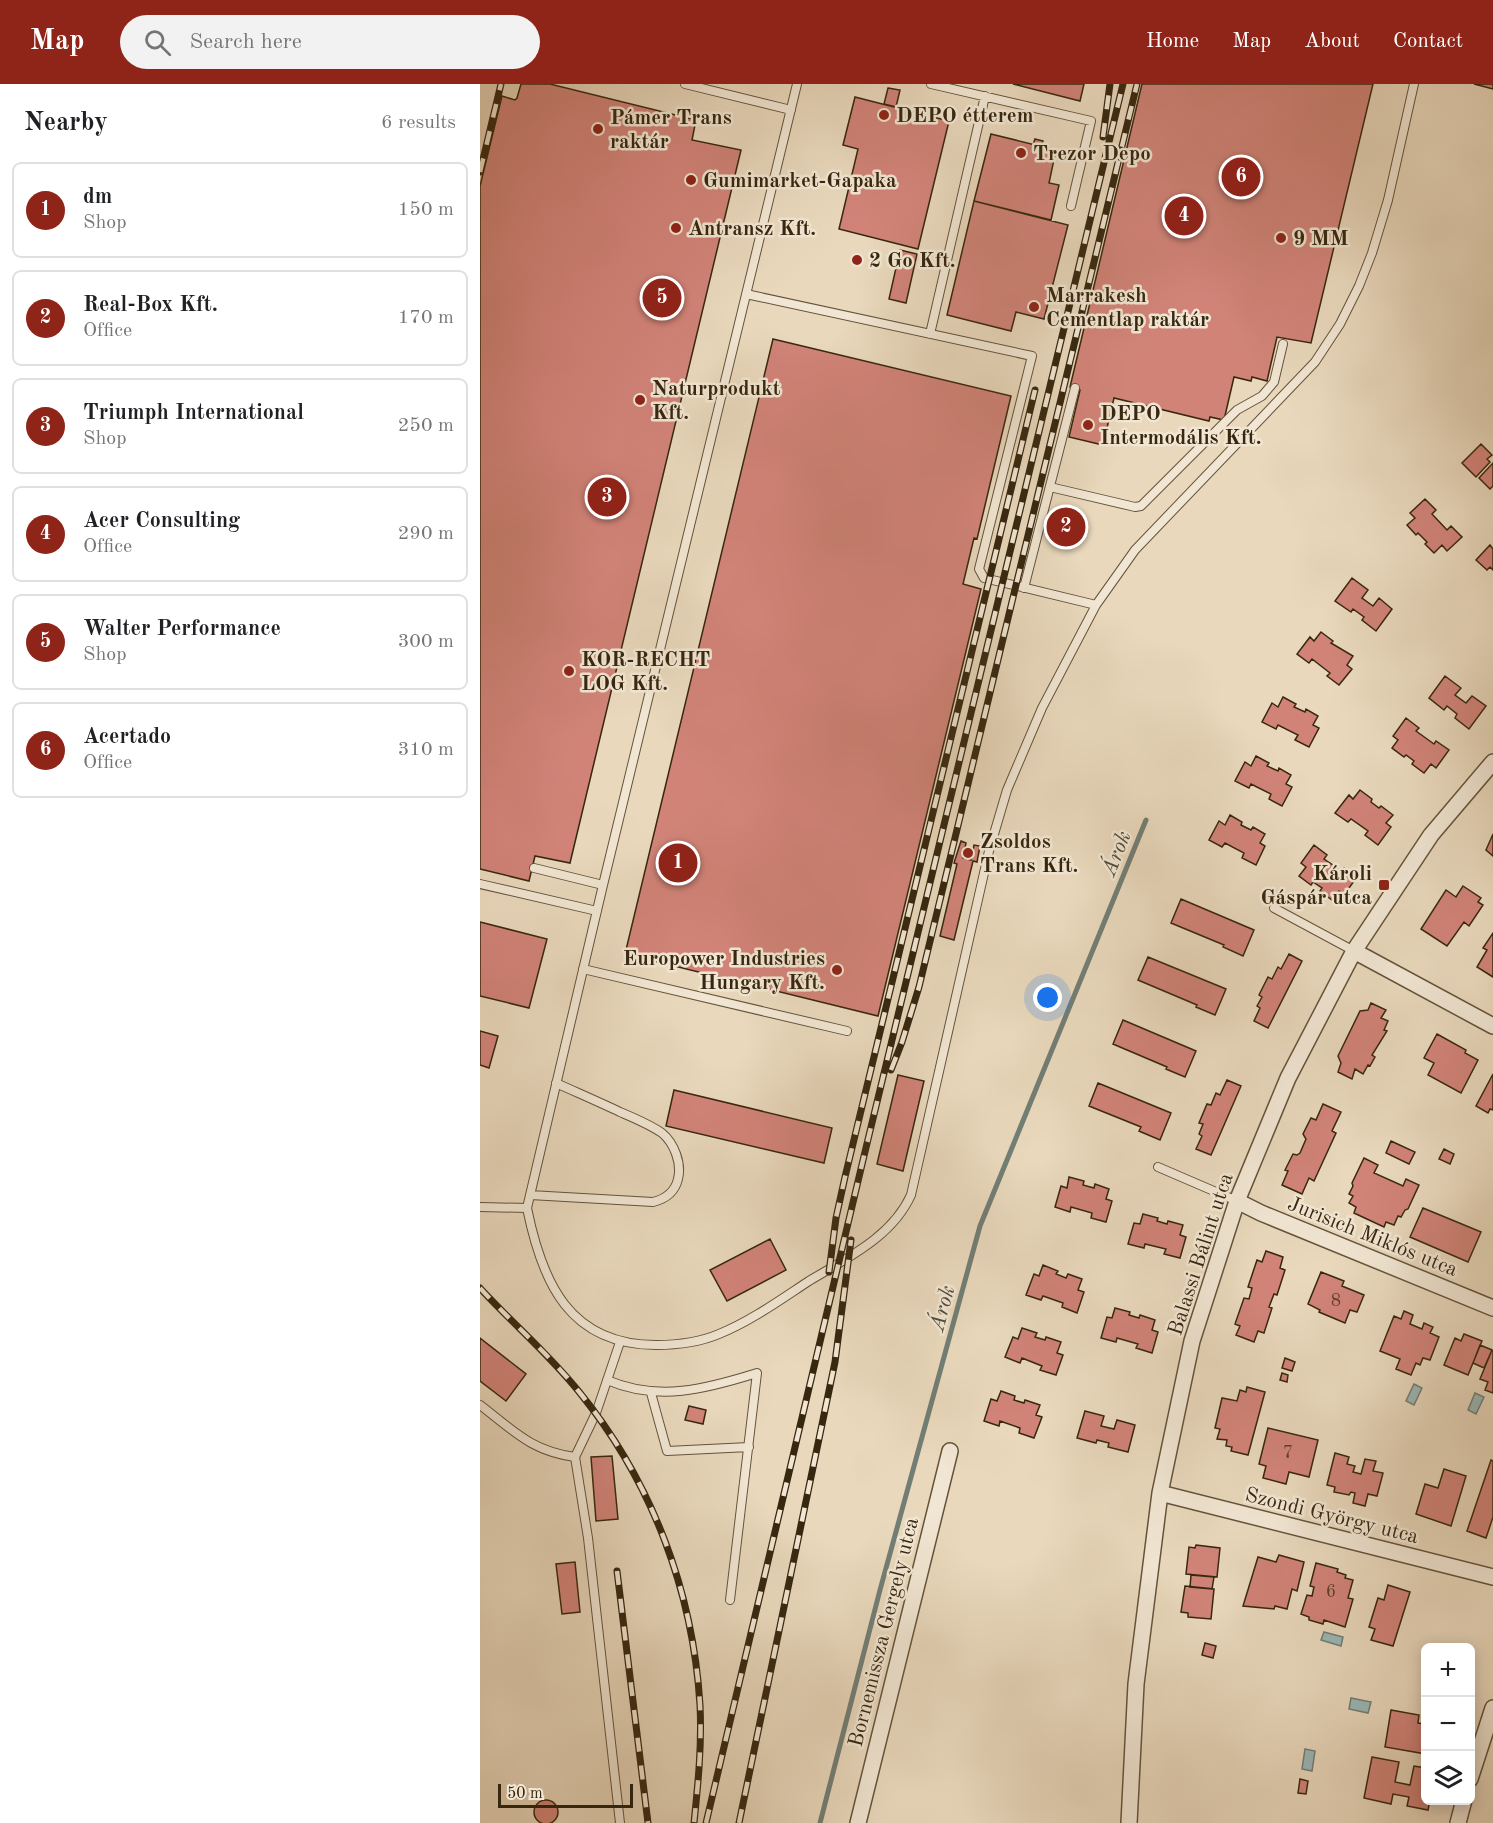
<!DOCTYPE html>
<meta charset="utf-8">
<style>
body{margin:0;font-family:"Old Standard TT",serif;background:#f2f2f2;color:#202124}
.controls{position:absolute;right:18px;bottom:18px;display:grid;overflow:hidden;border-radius:9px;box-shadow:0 3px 15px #0003}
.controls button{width:54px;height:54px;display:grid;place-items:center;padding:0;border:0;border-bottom:2px solid #e0e0e0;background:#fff;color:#202124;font:30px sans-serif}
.scale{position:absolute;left:18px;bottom:15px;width:135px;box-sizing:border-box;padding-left:6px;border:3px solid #37270f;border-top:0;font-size:16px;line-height:21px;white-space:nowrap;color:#37270f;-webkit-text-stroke:4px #f1e6d3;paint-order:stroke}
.you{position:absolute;left:568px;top:914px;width:21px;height:21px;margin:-15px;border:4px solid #fff;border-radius:50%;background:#1a73e8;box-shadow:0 0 0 9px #1a73e833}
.badge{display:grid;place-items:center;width:39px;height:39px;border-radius:50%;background:#8f2418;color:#fff;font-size:20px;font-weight:700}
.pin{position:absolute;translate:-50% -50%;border:3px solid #fff;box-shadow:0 2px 6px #0006}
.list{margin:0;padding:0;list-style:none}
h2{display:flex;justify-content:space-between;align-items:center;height:78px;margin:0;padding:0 24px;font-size:26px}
h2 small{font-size:20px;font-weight:400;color:#757577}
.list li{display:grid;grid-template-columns:39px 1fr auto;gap:18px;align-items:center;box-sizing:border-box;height:96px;margin:0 12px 12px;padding:0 12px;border:2px solid #e0e0e0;border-radius:9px}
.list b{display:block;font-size:22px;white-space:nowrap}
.list p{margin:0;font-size:20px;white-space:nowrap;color:#757577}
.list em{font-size:20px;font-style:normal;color:#757577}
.icon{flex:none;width:33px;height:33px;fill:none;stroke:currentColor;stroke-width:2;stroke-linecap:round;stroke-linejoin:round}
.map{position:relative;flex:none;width:1013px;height:1739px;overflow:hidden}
header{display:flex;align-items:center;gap:36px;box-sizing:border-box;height:84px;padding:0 30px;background:#8f2418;color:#fff}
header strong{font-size:28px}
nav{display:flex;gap:33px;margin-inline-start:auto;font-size:21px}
.search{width:420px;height:54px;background:#f2f2f2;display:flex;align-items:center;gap:15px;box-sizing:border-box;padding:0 21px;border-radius:33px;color:#757577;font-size:22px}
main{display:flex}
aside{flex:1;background:#fff}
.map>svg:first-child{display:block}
.water{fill:#9ab8b9;stroke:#727e75;stroke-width:1.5}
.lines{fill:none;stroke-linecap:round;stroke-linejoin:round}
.stream{stroke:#727e75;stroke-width:5}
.building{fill:#d18378;stroke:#37270f;stroke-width:1.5}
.service-casing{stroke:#64533a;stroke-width:10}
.minor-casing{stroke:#64533a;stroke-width:18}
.service{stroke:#f1e6d3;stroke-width:8}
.minor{stroke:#f1e6d3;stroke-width:15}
.rail-casing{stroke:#37270f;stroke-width:7}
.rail{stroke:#f1e6d3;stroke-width:4.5;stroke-dasharray:14;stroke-linecap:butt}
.poi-dot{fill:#8f2418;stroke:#f1e6d3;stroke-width:2}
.labels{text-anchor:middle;stroke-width:5;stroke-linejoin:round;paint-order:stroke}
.number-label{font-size:18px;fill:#5e3e29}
.poi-label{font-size:21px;font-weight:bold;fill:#37270f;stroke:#f1e6d3;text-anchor:start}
.street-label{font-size:21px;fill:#37270f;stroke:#f1e6d3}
.water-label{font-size:22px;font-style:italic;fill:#504b3a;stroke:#f1e6d3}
</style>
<header>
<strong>Map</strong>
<div class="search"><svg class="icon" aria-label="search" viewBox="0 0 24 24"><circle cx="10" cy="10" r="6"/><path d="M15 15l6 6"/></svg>Search here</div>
<nav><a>Home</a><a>Map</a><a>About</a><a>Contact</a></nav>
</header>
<main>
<aside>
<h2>Nearby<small>6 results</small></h2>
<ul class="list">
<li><span class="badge">1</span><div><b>dm</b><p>Shop</p></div><em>150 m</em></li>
<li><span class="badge">2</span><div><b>Real-Box Kft.</b><p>Office</p></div><em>170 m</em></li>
<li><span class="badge">3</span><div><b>Triumph International</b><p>Shop</p></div><em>250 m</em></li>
<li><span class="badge">4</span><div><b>Acer Consulting</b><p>Office</p></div><em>290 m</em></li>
<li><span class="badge">5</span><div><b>Walter Performance</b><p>Shop</p></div><em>300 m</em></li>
<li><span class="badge">6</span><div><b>Acertado</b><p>Office</p></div><em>310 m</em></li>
</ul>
</aside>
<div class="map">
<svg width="1013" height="1739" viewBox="0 0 1013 1739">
<rect width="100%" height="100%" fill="#e9d8bc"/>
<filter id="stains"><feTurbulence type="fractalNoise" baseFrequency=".00333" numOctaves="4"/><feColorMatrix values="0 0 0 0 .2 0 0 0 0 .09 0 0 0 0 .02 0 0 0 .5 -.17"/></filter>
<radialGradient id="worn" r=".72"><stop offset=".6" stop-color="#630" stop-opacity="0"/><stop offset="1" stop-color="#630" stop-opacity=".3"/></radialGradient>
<path class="water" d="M 934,1300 L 942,1304 L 934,1321 L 926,1317 Z
M 995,1309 L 1004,1313 L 996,1330 L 988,1326 Z
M 844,1548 L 863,1553 L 861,1562 L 841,1556 Z
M 871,1614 L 891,1618 L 888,1629 L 869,1625 Z
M 825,1665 L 835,1667 L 832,1687 L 822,1685 Z"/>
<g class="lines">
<path class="stream" d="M 340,1739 L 400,1506 L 500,1142 L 666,736"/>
</g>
<path class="building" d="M 41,0 L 70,0 L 216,36 L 212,56 L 261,66 L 90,779 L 55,772 L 49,797 L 0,785 L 0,102 L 22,12 L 35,16 L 37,14 Z
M 533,0 L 604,0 L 600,17 Z
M 662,0 L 893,0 L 831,259 L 797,253 L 787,297 L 772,293 L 771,297 L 754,293 L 744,336 L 730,333 L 729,337 L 634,314 L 623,361 L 589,353 L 600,306 L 590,303 Z
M 994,0 L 1013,0 L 1013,5 Z
M 408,4 L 420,6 L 416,23 L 404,20 Z
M 375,13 L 469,37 L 438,165 L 359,145 L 378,65 L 363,61 Z
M 511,50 L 576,66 L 569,99 L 579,101 L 571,136 L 494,117 Z
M 555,55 L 563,57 L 561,63 L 553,61 Z
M 494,117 L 588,141 L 564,235 L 536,228 L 531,247 L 467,231 Z
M 420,166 L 437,170 L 426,219 L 409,215 Z
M 293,255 L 531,312 L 497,455 L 494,454 L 483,500 L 501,505 L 398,932 L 145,870 Z
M 1001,360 L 1012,371 L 1007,375 L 1010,378 L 996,393 L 982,379 Z
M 1013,379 L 1013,402 L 1010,405 L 999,394 Z
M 945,415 L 956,426 L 952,430 L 967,446 L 971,442 L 982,453 L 967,467 L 962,461 L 954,469 L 945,460 L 947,458 L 938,449 L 936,451 L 927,441 L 935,434 L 930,429 Z
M 573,430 L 600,436 L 596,453 L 570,448 Z
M 1010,461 L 1013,465 L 1013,486 L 1010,483 L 1007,486 L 996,476 Z
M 872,494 L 888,506 L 882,514 L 893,522 L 899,514 L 912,525 L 896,547 L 882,536 L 884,533 L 873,525 L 871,528 L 855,517 Z
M 841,548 L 853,557 L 851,559 L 873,572 L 867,581 L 872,585 L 859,601 L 847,592 L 850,589 L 832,575 L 829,579 L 817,570 L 830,553 L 834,557 Z
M 965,592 L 981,604 L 975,611 L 986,619 L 992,612 L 1006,622 L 989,645 L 975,634 L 977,630 L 967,622 L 964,626 L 949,614 Z
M 803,613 L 816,620 L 814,623 L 825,628 L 826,625 L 838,632 L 833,641 L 839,644 L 829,663 L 815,656 L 818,651 L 798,641 L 796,645 L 782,638 L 792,619 L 798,623 Z
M 926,634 L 939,644 L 936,647 L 954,660 L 956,657 L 969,666 L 956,684 L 951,680 L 944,689 L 932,680 L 934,677 L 926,671 L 924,673 L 912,664 L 918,656 L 913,652 Z
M 776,672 L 789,679 L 787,682 L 798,687 L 799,684 L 811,691 L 806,700 L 812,703 L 802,722 L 789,715 L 791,710 L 771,700 L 769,704 L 755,697 L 765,678 L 771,682 Z
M 880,706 L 892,715 L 891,718 L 899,724 L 901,722 L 913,731 L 906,739 L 911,743 L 898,761 L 885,751 L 888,747 L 871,735 L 868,738 L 855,729 L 869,711 L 873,715 Z
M 750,731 L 762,738 L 761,741 L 771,746 L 773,743 L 785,750 L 780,759 L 785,762 L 776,781 L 762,774 L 764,769 L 745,759 L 742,763 L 729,756 L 739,737 L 745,741 Z
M 1013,750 L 1013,772 L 1006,766 Z
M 481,757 L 486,759 L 483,774 L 491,776 L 494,761 L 500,762 L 497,778 L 493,777 L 474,856 L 460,852 L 477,780 L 474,779 Z
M 834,761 L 847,771 L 844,775 L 862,787 L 864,784 L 877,793 L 864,811 L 859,807 L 852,816 L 840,807 L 842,804 L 833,798 L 831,801 L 819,792 L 826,783 L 821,779 Z
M 983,802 L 1001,814 L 998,818 L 1003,821 L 989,842 L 984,838 L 967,862 L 941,845 L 966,806 L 976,813 Z
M 701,815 L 774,846 L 763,872 L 743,863 L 744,861 L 691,839 Z
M 0,838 L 67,855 L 49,924 L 0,912 Z
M 1013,849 L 1013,893 L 997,883 L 1007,866 L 1003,864 Z
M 809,870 L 822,877 L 788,944 L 774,937 L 780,924 L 777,922 L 782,913 L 779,911 L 788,893 L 792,895 L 798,883 L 801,885 Z
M 668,873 L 746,905 L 735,931 L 716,923 L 717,921 L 658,896 Z
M 891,919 L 906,926 L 901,934 L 908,937 L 904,946 L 907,947 L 892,971 L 895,973 L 890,982 L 888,981 L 883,990 L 875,985 L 872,995 L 858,988 L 861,979 L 858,972 L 880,927 L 888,926 Z
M 643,936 L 716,967 L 705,993 L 686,985 L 687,983 L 633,960 Z
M 0,947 L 18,952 L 9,984 L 0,981 Z
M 957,950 L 986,966 L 985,969 L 998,976 L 981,1009 L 948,991 L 954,979 L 944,974 Z
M 1013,990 L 1013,1026 L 1010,1025 L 1008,1029 L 996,1022 Z
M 418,991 L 444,997 L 423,1087 L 397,1080 Z
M 747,996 L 761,1002 L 731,1071 L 716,1065 L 722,1052 L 719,1050 L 723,1040 L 719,1039 L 727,1020 L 731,1021 L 736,1009 L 740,1011 Z
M 618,999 L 691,1029 L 680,1056 L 659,1047 L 661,1043 L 609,1022 Z
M 194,1006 L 352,1044 L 344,1079 L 186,1042 Z
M 843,1020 L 861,1028 L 852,1047 L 856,1049 L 834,1097 L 829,1094 L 822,1110 L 802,1101 L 808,1087 L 805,1086 L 813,1070 L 817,1071 L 820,1069 L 826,1055 L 823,1050 L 831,1034 L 836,1036 Z
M 911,1057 L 935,1068 L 929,1080 L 906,1069 Z
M 964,1065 L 974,1070 L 970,1080 L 959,1075 Z
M 884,1074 L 898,1081 L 894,1089 L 923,1102 L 926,1095 L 939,1101 L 928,1125 L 925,1126 L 921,1133 L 918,1132 L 914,1141 L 906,1138 L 904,1143 L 874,1129 L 876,1123 L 869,1119 L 873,1112 L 869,1110 L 873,1102 L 872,1099 Z
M 589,1093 L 604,1097 L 603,1101 L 614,1104 L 615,1100 L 629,1105 L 626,1115 L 632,1117 L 626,1138 L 611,1134 L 612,1129 L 591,1123 L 590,1128 L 575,1123 L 581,1102 L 587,1104 Z
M 943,1124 L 1001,1148 L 988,1178 L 930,1153 Z
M 663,1130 L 678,1134 L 677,1137 L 687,1140 L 688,1137 L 703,1141 L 700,1151 L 706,1153 L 700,1174 L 684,1170 L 686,1165 L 665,1160 L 664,1164 L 648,1160 L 654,1139 L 660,1140 Z
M 290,1155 L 306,1186 L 247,1217 L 230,1186 Z
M 786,1167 L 803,1173 L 800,1184 L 805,1186 L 797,1211 L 794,1210 L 789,1223 L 792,1224 L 784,1249 L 778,1247 L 774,1258 L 756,1251 L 760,1242 L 755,1240 L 764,1214 L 769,1215 L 772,1204 L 768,1203 L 777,1176 L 782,1178 Z
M 563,1181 L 578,1187 L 576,1190 L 586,1194 L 588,1190 L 602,1195 L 598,1206 L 604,1208 L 597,1229 L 582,1223 L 583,1219 L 563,1212 L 561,1216 L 546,1211 L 554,1190 L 559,1192 Z
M 841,1188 L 864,1197 L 862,1202 L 884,1211 L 877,1228 L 870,1226 L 865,1239 L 839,1228 L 840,1226 L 828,1220 Z
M 635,1224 L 650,1228 L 649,1231 L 659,1234 L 660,1231 L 675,1236 L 672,1246 L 678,1248 L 672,1269 L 656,1264 L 658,1260 L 637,1254 L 636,1258 L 621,1254 L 627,1233 L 632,1234 Z
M 924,1227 L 933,1231 L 930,1240 L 942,1245 L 944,1239 L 953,1243 L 950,1249 L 959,1253 L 950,1276 L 943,1274 L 940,1281 L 936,1279 L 931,1291 L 916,1285 L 920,1275 L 900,1267 L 914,1232 L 921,1235 Z
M 542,1244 L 557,1249 L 555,1253 L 565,1256 L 566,1253 L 581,1258 L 577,1269 L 583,1271 L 576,1291 L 560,1286 L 562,1282 L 542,1274 L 540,1279 L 525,1273 L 533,1253 L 538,1255 Z
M 984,1250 L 1002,1257 L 988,1291 L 964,1281 L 975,1254 L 981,1257 Z
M 0,1254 L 46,1290 L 26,1317 L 0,1297 Z
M 1000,1261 L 1012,1266 L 1004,1284 L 993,1279 Z
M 1012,1266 L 1013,1267 L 1013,1309 L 1005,1306 L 1008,1298 L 1000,1295 Z
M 805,1274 L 815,1278 L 812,1287 L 802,1284 Z
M 802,1289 L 808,1291 L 807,1298 L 800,1296 Z
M 767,1303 L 785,1308 L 768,1371 L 751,1367 L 752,1363 L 746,1362 L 747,1356 L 737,1355 L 740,1345 L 735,1344 L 742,1314 L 757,1317 L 760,1306 L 766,1308 Z
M 521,1307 L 535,1312 L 534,1316 L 544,1319 L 545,1316 L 560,1321 L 556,1331 L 562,1333 L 554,1354 L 539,1349 L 540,1344 L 520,1337 L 519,1342 L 504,1337 L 511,1315 L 517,1317 Z
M 209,1322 L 226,1326 L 223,1340 L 205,1336 Z
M 605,1327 L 624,1332 L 621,1342 L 634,1345 L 637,1336 L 655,1341 L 648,1368 L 628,1363 L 629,1359 L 617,1356 L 616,1359 L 597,1354 Z
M 788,1344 L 838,1356 L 829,1393 L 809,1388 L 806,1400 L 783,1394 L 786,1382 L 779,1380 Z
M 855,1369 L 869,1373 L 867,1380 L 875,1382 L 873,1388 L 881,1390 L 885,1375 L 896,1377 L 893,1387 L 903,1389 L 897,1412 L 888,1410 L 885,1422 L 873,1419 L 875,1409 L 871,1408 L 869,1411 L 854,1408 L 855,1403 L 847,1401 Z
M 132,1372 L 138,1435 L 116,1437 L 111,1373 Z
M 1011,1376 L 1013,1377 L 1013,1433 L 1006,1454 L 987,1447 Z
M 964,1385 L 986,1392 L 971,1442 L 936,1430 L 945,1400 L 958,1404 Z
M 716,1461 L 740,1464 L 737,1493 L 706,1490 L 709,1463 L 715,1464 Z
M 799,1471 L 824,1478 L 817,1507 L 812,1505 L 807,1525 L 795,1522 L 794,1525 L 763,1522 L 778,1473 L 796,1478 Z
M 95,1478 L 100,1528 L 82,1530 L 76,1480 Z
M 836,1479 L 858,1485 L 857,1488 L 866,1491 L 865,1494 L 873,1496 L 868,1514 L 873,1515 L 865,1543 L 844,1536 L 843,1540 L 829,1536 L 829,1533 L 821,1530 L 827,1511 L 832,1512 L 834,1503 L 830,1502 Z
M 711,1491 L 734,1493 L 732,1505 L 710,1503 Z
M 908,1501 L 930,1508 L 913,1562 L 891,1556 L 895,1545 L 889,1543 L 898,1514 L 904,1516 Z
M 705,1502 L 734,1505 L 731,1535 L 708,1533 L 708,1529 L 701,1528 Z
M 725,1559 L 736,1562 L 733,1574 L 722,1571 Z
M 911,1626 L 939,1631 L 938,1639 L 946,1640 L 946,1670 L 905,1663 Z
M 892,1673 L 919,1678 L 915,1698 L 930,1701 L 934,1682 L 946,1684 L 946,1716 L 950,1716 L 948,1726 L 927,1722 L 929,1713 L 913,1710 L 911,1720 L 884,1714 Z
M 820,1695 L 828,1697 L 826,1710 L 818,1709 Z
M54 1728a12 12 0 1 1 24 0a12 12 0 1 1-24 0Z"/>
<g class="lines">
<defs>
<path id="service" d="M 205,0 L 311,26
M 317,0 L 123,801 L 47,1124 C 62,1198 89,1261 176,1261 C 196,1261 220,1258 239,1250 C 271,1237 300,1216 329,1197 C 367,1174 412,1153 431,1111 L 509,767 L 527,706 L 562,624 L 616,521 L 655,466 L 835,278 L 860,240 L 879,202 L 892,169 L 908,116 L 934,0
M 451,0 L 611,37 L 591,122
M 266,210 L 552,272 L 499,485 L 504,494 L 616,521
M 450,250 L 505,12
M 570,403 L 655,423 L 661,422 L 757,326 L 782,312 L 794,298 L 803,260
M 544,504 L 595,304
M 54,784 L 123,801
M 0,800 L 117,827
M 794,824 L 874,867
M 103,885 L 367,947
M 678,1083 L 757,1117
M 50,1111 L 173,1118 C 185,1115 195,1108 198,1095 C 202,1079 194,1059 182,1049 C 169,1040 154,1034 140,1028 C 119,1018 98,1009 76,999
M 0,1123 L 47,1124
M 140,1258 L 116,1329 L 95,1373 L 108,1454 L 140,1739
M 127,1296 C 178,1318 226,1305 277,1289 L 250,1516
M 171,1309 L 187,1367 L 269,1363
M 0,1321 C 34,1347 51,1367 95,1373"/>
<path id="minor" d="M 874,867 L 1013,942
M 757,1117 L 781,1129 L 1013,1224
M 680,1409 L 1013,1493
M 990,1695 L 1013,1624
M 378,1739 L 470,1367
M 649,1739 L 656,1600 L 680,1409 L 712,1257 L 757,1117 L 808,994 L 874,867 L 951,751 L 1013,678
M 978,1739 L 984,1716"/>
</defs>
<use href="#service" class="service-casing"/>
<use href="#minor" class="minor-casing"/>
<use href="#service" class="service"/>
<use href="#minor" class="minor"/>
<defs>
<path id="rail" d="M 623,53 L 630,0
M 0,88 L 21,0
M 411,986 L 422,958 L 439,903 L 657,0
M 349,1188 L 356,1134 L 365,1093 L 555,306
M 0,1204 C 33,1240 70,1271 100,1309 C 172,1398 213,1507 220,1621 C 222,1661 218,1700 214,1739
M 137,1487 L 168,1739
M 226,1739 L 384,1072 L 643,0
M 259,1739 L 355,1278 L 371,1156"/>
</defs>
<use href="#rail" class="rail-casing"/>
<use href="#rail" class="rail"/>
</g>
<g class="poi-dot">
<circle cx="404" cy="31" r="6"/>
<circle cx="118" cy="45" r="6"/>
<circle cx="541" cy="69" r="6"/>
<circle cx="211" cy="96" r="6"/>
<circle cx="196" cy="144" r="6"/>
<circle cx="801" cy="154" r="6"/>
<circle cx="377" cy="176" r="6"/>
<circle cx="554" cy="223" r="6"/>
<circle cx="160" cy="316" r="6"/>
<circle cx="608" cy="341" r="6"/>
<circle cx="89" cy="587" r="6"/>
<circle cx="488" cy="769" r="6"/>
<rect x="898" y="795" width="12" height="12" rx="3"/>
<circle cx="357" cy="886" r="6"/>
</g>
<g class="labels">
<g class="number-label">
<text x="856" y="1222">8</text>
<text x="808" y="1374">7</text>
<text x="851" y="1513">6</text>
</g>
<g class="poi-label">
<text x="416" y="38">DEPO étterem</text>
<text x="130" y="40">Pámer Trans<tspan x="130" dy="24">raktár</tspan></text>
<text x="553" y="76">Trezor Depo</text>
<text x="223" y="103">Gumimarket-Gapaka</text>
<text x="208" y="151">Antransz Kft.</text>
<text x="813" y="161">9 MM</text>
<text x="389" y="183">2 Go Kft.</text>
<text x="566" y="218">Marrakesh<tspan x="566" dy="24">Cementlap raktár</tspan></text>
<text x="172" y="311">Naturprodukt<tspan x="172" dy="24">Kft.</tspan></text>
<text x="620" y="336">DEPO<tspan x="620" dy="24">Intermodális Kft.</tspan></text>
<text x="101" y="582">KOR-RECHT<tspan x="101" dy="24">LOG Kft.</tspan></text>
<text x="500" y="764">Zsoldos<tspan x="500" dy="24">Trans Kft.</tspan></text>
<text x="892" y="796" text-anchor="end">Károli<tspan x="892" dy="24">Gáspár utca</tspan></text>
<text x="345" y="881" text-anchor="end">Europower Industries<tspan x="345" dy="24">Hungary Kft.</tspan></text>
</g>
<g class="street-label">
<text transform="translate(893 1152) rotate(22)" y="7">Jurisich Miklós utca</text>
<text transform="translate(720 1170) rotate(-72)" y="7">Balassi Bálint utca</text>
<text transform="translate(852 1431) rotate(14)" y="7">Szondi György utca</text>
<text transform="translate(403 1548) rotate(-76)" y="7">Bornemissza Gergely utca</text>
</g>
<g class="water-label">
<text transform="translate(635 769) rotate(-68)" y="8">Árok</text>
<text transform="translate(461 1224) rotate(-75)" y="8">Árok</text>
</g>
</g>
<rect width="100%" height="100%" filter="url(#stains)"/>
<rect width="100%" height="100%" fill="url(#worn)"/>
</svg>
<div class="controls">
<button>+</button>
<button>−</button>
<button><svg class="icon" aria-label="layers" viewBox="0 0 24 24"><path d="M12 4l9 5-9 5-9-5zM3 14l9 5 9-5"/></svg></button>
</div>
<div class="scale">50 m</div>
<div class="you"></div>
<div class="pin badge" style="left:198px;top:779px">1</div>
<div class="pin badge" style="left:586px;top:443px">2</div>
<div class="pin badge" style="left:127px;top:413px">3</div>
<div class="pin badge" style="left:704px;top:132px">4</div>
<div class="pin badge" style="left:182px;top:214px">5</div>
<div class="pin badge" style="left:761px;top:93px">6</div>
</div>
</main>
